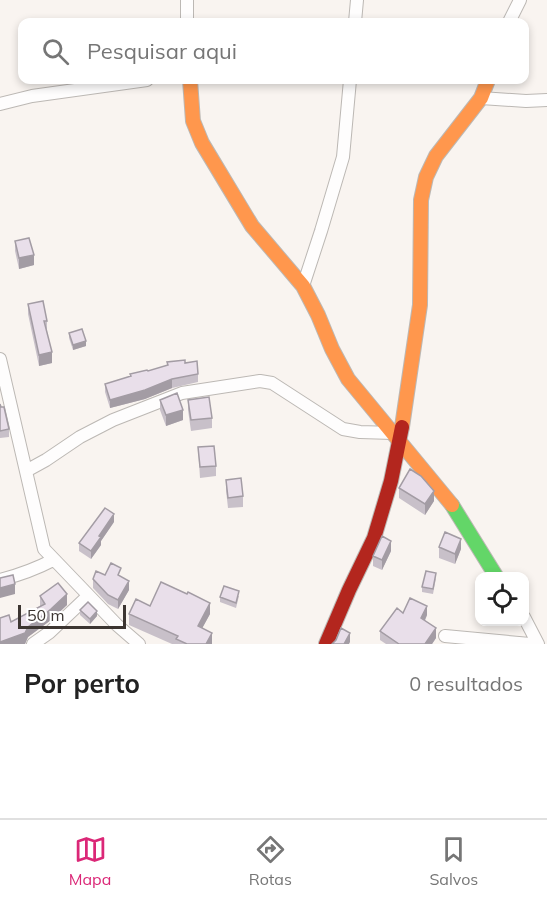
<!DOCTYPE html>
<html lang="pt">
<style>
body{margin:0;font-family:Mulish,sans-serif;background:#f2f2f2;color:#222}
.controls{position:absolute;right:18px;bottom:18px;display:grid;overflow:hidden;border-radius:12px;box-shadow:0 3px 9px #0003}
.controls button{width:54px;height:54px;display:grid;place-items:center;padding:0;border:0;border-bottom:2px solid #e0e0e0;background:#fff;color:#222;font:30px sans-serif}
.scale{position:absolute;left:18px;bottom:15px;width:108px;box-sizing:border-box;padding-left:6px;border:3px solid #3c3531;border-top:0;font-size:16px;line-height:21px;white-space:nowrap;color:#3c3531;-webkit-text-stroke:4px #fff;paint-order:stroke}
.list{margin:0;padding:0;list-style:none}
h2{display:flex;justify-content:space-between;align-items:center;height:78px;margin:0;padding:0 24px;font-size:26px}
h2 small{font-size:20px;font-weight:400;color:#767676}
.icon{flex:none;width:33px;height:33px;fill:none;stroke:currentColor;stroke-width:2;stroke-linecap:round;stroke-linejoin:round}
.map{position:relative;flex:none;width:547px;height:644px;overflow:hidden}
.search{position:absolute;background:#fff;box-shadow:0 3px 9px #0003;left:18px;right:18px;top:18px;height:66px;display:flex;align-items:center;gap:15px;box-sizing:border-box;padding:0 21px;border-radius:12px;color:#767676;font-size:22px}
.sheet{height:174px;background:#fff}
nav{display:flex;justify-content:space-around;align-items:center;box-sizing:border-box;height:84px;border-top:2px solid #e0e0e0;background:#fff;font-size:16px;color:#767676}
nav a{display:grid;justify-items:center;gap:3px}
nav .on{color:#db2777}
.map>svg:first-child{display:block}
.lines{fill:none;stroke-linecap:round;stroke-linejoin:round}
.street-casing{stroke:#bcb8b4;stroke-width:14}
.fast-casing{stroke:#bcb8b4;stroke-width:16}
.slow-casing{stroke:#bcb8b4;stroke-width:16}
.jam-casing{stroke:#bcb8b4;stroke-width:16}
.street{stroke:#fefdfd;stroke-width:12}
.fast{stroke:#63d668;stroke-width:14}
.slow{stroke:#ff974d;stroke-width:14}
.jam{stroke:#b3261e;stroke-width:14}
.wall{fill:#c8c0c9}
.shaded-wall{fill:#a39ca4}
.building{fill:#e9dfea;stroke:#a39ca4;stroke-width:1.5}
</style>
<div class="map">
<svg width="547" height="644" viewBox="0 0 547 644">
<rect width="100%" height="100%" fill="#f9f4f0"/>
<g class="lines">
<defs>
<path id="street" d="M 187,22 L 187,0
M 355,22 L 357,0
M 509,22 L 520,0
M 481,98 L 526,101 L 547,100
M 0,104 L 32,96 L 147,80
M 303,286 L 321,231 L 343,157 L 350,80
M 0,359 L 44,549 L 117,625 L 139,644
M 26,471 L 46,460 L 80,437 L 113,420 L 182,393 L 260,381 L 272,383 L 343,429 L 360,432 L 393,433
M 0,580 C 19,575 36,569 53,560
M 524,617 L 538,644
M 445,636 L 530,644
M 33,644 L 50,632 L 88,596"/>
<path id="fast" d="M 452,505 L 496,576"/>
<path id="slow" d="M 190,80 L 193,121 L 202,143 L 252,226 L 303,286 L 318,315 L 332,349 L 348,379 L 452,505
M 402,427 L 420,305 L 421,200 L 426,177 L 436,156 L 481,98 L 488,80"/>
<path id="jam" d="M 326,644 L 349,590 L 374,538 L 391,481 L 402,427"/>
</defs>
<use href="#street" class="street-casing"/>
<use href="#fast" class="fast-casing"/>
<use href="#slow" class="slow-casing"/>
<use href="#jam" class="jam-casing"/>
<use href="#street" class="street"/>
<use href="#fast" class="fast"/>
<use href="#slow" class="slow"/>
<use href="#jam" class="jam"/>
</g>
<path class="wall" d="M 15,241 L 34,265 L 19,269 L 15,251 Z
M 28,304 L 47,321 L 47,331 L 52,363 L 39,366 L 28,314 Z
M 69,333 L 86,346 L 73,350 L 69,338 Z
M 185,363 L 198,374 L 198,382 L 172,388 L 145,399 L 110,408 L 105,392 L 105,384 L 148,371 Z
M 160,400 L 183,420 L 166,426 L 160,410 Z
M 188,400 L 212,418 L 212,428 L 191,431 L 188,410 Z
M 0,404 L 9,429 L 9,437 L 0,438 Z
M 198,447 L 216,466 L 216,476 L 200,478 Z
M 226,480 L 243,496 L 243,507 L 228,508 L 226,490 Z
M 399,488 L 434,501 L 425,515 L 399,498 Z
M 114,522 L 101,541 L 101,545 L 91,559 L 79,551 L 79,543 Z
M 439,547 L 461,549 L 455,564 L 439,558 Z
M 391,551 L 382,570 L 373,566 L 373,556 Z
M 105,575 L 121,576 L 129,590 L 118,609 L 108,604 L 93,588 L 93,579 Z
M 436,578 L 433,594 L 422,592 L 422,587 Z
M 40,596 L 67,605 L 51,620 L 28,637 L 25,644 L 11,622 L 40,606 Z
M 239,596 L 236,608 L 220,602 L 220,597 Z
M 80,610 L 97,616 L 90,624 L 80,615 Z
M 403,613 L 427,615 L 425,621 L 436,638 L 432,644 L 386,644 L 380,640 L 380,631 Z
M 129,614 L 210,614 L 202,628 L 212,633 L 212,644 L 172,644 L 129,625 Z"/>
<path class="shaded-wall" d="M 34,255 L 34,265 L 19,269 L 19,258 Z
M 86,341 L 86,346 L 73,350 L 73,345 Z
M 52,352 L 52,363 L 39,366 L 39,355 Z
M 172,379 L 172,388 L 145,399 L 110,408 L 110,400 Z
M 183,410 L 183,420 L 166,426 L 166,415 Z
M 434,491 L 434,501 L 425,515 L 425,504 Z
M 114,514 L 114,522 L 101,541 L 101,545 L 91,559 L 91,551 L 99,536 Z
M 461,539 L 461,549 L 455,564 L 455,554 Z
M 391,541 L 391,551 L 382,570 L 382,560 Z
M 129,581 L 129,590 L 118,609 L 118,600 Z
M 15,584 L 15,594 L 0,598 L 0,588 Z
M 67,594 L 67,605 L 51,620 L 28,637 L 25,644 L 0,644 L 0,642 L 28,627 Z
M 210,603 L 210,614 L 198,636 L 198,626 Z
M 427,606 L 427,615 L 421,628 L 421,618 Z
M 97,611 L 97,616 L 90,624 L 90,619 Z
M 436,628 L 436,638 L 432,644 L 425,644 Z
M 212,633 L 212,644 L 206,644 Z
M 350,633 L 350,642 L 349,644 L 344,644 Z"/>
<path class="building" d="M 29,238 L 34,255 L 19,258 L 15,241 Z
M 43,301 L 47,321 L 44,321 L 52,352 L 39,355 L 28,304 Z
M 82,329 L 86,341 L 73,345 L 69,333 Z
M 185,360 L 185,363 L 197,361 L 198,374 L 172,379 L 145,390 L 110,400 L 105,384 L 131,376 L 130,374 L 147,370 L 148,371 L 168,365 L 167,362 Z
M 177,393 L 183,410 L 166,415 L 160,400 Z
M 209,397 L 212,418 L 191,420 L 188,400 Z
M 0,404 L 1,407 L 4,407 L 9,429 L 0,431 Z
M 214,446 L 216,466 L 200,467 L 198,447 Z
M 410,469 L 421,476 L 434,491 L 425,504 L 399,488 Z
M 241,478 L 243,496 L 228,498 L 226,480 Z
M 105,508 L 114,514 L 99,536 L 101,537 L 91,551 L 79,543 Z
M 445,532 L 461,539 L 455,554 L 439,547 Z
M 382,536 L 391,541 L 382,560 L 373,556 Z
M 111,563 L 121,568 L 118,575 L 129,581 L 118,600 L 108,595 L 93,579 L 96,571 L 105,575 Z
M 426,571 L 436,573 L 433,589 L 422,587 Z
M 13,575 L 15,584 L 0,588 L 0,578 Z
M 161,582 L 187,594 L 188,592 L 210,603 L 198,626 L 212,633 L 206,644 L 187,644 L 176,639 L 178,636 L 129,614 L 136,599 L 150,606 Z
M 58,583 L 67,594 L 51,609 L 28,627 L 25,633 L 0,642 L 0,618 L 9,615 L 11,622 L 45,604 L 40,596 Z
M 224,586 L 239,591 L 236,603 L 220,597 Z
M 410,598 L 427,606 L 421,618 L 436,628 L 425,644 L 399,644 L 380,631 L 397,608 L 403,613 Z
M 88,602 L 97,611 L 90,619 L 80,610 Z
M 341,628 L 350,633 L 344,644 L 332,644 L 336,640 Z"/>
</svg>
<div class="controls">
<button><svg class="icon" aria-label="locate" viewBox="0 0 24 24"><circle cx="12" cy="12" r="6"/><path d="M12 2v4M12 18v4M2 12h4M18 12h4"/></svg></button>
</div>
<div class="scale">50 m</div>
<div class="search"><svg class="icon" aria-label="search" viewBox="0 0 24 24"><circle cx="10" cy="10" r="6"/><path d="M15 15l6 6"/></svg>Pesquisar aqui</div>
</div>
<section class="sheet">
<h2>Por perto<small>0 resultados</small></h2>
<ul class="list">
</ul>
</section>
<nav>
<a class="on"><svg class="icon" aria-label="map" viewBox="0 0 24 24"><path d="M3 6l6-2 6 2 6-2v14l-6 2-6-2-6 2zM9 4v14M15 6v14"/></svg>Mapa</a>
<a><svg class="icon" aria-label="directions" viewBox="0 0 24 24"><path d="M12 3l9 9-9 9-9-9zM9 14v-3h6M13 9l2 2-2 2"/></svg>Rotas</a>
<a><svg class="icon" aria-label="saved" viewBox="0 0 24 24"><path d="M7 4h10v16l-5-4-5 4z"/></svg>Salvos</a>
</nav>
